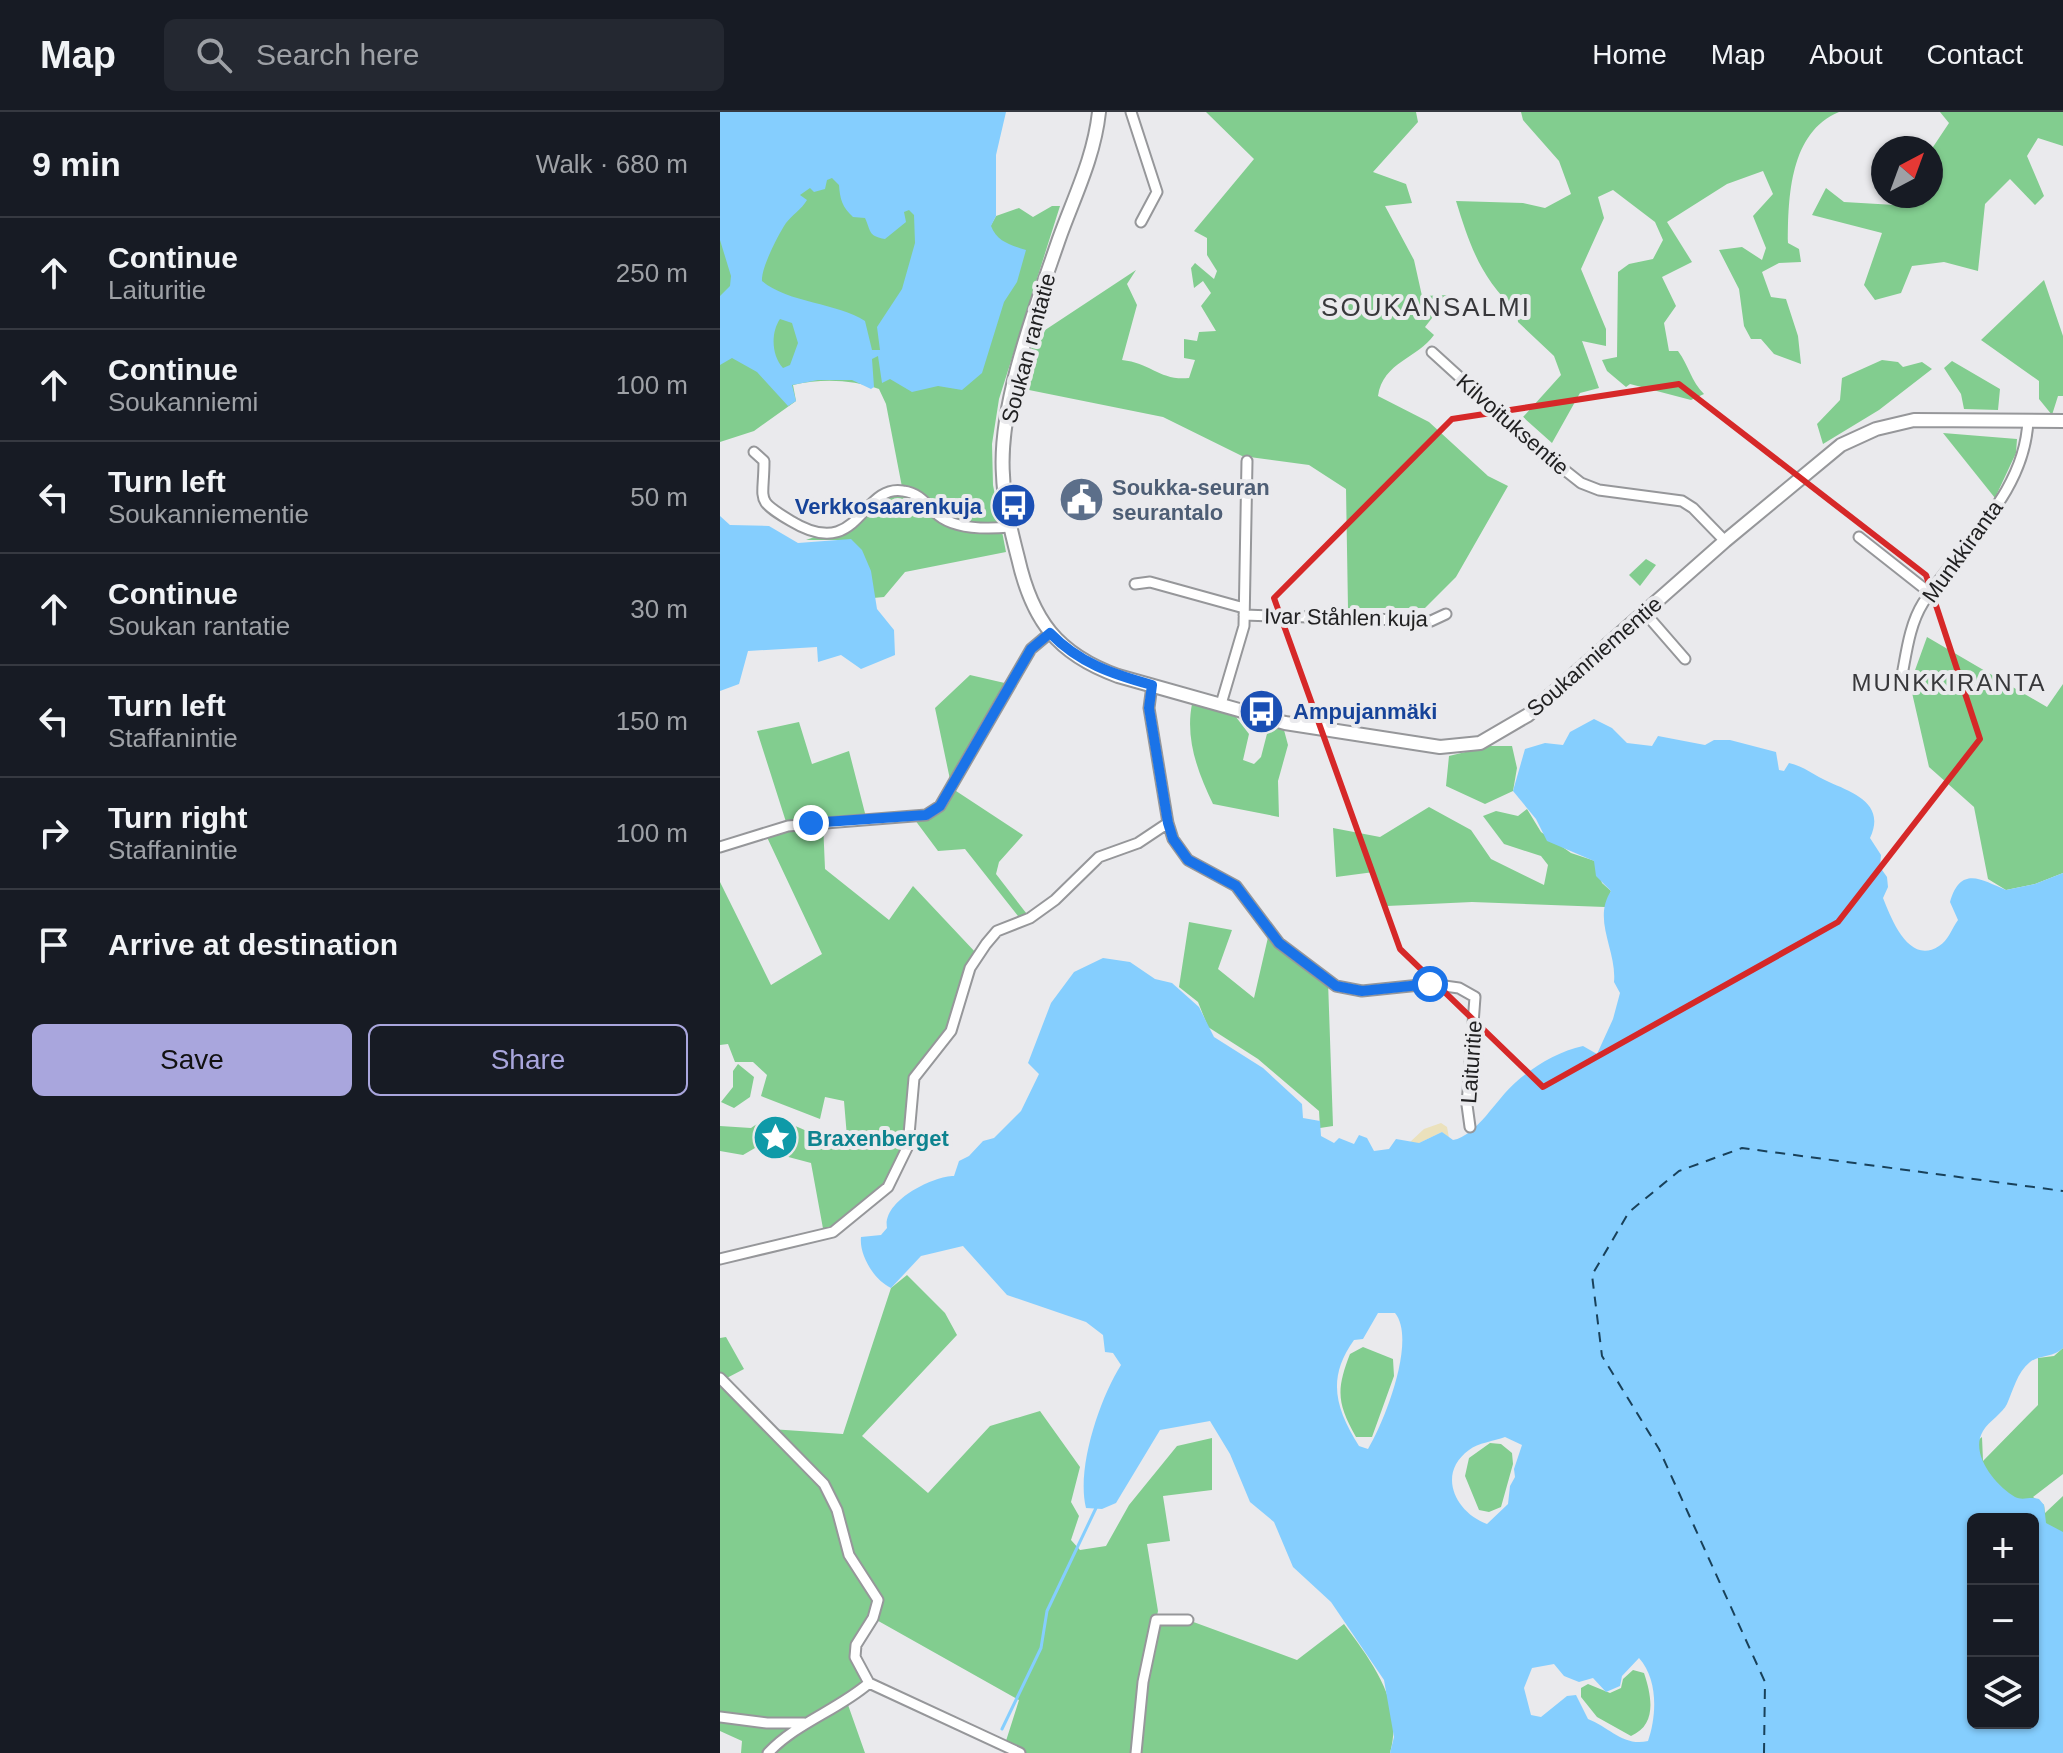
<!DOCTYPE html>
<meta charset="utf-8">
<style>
body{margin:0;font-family:Helvetica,sans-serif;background:#242831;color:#f1f3f6}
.controls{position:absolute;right:24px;bottom:24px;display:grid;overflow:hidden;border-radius:12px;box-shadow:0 2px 6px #0004}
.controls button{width:72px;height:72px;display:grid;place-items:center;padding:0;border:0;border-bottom:2px solid #363941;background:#171b24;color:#f1f3f6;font:40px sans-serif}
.compass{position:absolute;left:1151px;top:24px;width:72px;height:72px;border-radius:50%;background:#171b24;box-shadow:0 2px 6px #0004;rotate:41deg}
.stop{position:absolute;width:24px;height:24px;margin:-18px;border:6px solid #1a73e8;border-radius:50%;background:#fff}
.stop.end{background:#1a73e8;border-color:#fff;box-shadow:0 2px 8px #0008}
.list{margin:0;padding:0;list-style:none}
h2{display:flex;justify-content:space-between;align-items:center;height:104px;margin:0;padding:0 32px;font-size:34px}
h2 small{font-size:26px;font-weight:400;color:#9ea1a6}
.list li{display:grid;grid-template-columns:52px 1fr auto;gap:24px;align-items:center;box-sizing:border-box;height:112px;padding:0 32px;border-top:2px solid #363941}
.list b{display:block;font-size:30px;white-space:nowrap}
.list p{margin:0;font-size:26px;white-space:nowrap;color:#9ea1a6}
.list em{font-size:26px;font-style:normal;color:#9ea1a6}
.actions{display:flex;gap:16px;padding:24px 32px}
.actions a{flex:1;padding:18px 0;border:2px solid #a9a6dd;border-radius:12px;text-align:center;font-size:28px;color:#a9a6dd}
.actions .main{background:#a9a6dd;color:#111}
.icon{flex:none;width:44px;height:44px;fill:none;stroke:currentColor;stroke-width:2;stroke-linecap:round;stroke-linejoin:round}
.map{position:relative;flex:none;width:1343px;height:1641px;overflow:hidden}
header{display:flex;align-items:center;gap:48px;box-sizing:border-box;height:112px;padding:0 40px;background:#171b24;border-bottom:2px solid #363941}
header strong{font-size:38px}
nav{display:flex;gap:44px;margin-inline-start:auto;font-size:28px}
.search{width:560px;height:72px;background:#242831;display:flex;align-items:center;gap:20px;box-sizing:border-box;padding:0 28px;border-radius:12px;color:#9ea1a6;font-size:30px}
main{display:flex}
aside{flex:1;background:#171b24}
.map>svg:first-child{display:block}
.green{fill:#82cd8f}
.sand{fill:#ebe1bc}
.water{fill:#85cefe;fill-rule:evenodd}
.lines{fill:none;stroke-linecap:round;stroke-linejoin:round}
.stream{stroke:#85cefe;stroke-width:3}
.ferry{stroke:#19415a;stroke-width:2;stroke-dasharray:10 8;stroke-linecap:butt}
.street-casing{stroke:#96979a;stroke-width:13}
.secondary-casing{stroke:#96979a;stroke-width:16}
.street{stroke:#fff;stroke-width:9}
.secondary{stroke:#fff;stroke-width:12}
.route{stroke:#1a73e8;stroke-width:10}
.marked{fill:none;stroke:#d62828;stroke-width:6;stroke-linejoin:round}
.labels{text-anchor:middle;stroke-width:8;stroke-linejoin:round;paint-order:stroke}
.street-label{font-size:22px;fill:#212122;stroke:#eaeaed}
.service-label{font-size:22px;font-weight:bold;fill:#4e5e75;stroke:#eaeaed;text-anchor:start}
.transit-label{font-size:22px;font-weight:bold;fill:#164399;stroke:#eaeaed;text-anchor:end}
.culture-label{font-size:22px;font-weight:bold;fill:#0d838f;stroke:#eaeaed;text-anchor:start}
.neighbourhood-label{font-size:24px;letter-spacing:2px;fill:#38383b;stroke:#eaeaed}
.quarter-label{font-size:26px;letter-spacing:2px;fill:#38383b;stroke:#eaeaed}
</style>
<header>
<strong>Map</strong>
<div class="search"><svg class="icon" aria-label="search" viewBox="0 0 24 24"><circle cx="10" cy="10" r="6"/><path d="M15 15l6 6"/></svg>Search here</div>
<nav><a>Home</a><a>Map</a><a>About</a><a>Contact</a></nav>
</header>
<main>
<aside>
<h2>9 min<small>Walk · 680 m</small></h2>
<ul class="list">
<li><svg class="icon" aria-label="ahead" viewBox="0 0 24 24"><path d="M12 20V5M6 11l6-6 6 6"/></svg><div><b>Continue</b><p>Laituritie</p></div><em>250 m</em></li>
<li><svg class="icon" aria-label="ahead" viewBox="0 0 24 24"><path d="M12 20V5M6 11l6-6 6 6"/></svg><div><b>Continue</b><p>Soukanniemi</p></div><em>100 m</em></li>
<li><svg class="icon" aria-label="left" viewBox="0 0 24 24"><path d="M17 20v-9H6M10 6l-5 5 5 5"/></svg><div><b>Turn left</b><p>Soukanniementie</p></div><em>50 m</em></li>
<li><svg class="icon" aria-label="ahead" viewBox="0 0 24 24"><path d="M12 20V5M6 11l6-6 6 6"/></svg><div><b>Continue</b><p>Soukan rantatie</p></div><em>30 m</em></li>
<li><svg class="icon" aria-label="left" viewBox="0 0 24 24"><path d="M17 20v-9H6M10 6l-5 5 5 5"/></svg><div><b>Turn left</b><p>Staffanintie</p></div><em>150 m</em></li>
<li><svg class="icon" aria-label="right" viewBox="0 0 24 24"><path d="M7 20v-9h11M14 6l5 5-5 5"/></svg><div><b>Turn right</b><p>Staffanintie</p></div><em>100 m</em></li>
<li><svg class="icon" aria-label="arrive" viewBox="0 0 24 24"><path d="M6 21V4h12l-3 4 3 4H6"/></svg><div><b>Arrive at destination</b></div></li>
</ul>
<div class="actions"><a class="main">Save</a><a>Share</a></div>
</aside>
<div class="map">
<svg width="1343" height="1641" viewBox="0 0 1343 1641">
<rect width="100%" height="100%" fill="#eaeaed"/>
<path class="green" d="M 486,0 L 696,0 L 698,10 L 653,60 L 686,72 L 692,91 L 665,94 L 694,148 L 702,184 L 730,183 L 705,215 L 714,223 C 698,246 663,250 658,284 L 709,310 L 768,364 L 788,374 L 736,465 L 705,496 L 628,496 L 626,377 L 589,353 L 522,344 L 443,305 L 304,277 L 313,226 L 416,158 L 407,172 L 417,193 L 402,248 C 431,251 440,269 469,266 L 475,248 L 464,246 L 464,227 L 477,229 L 479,220 L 496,219 L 481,194 L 491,181 L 483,169 L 474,176 L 471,156 L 475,151 L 494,167 L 497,159 L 487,143 L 487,126 L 474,119 L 534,47 Z
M 801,0 L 1119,0 C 1070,20 1068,85 1068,131 L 1079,137 L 1081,150 L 1059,151 L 1042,160 L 1051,185 L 1066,187 L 1078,224 L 1081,252 L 1054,242 L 1041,227 L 1031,227 L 1024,214 L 1019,177 L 999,138 L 1022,135 L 1042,148 L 1046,136 L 1033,104 L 1053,82 L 1043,59 L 1007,72 L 947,110 L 972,150 L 942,165 L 956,194 L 944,211 L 949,239 L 958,239 C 969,254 971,269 984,282 L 971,288 L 910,272 L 906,275 L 887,259 L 882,248 L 897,245 L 898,160 L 909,152 L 933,147 L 943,128 L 935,110 L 893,78 L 878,85 L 884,106 L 861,157 L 886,217 L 886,234 L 862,229 L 879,276 L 860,281 L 832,331 L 803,305 L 841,263 L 834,244 L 798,210 L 797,199 C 761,167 750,134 736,89 L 803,91 L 825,96 L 851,82 L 839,49 L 803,8 Z
M 1220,0 L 1343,0 L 1343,34 L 1318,26 L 1307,44 L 1324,84 L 1315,93 L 1290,67 L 1265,92 L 1258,159 L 1224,150 L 1192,154 L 1181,181 L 1155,188 L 1144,173 L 1162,121 L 1092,103 L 1106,76 L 1124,90 L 1175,93 L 1181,84 L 1211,84 L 1211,38 L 1229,11 Z
M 105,55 L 271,113 L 276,104 L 299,96 L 313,105 L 332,94 L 340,94 L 279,287 L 272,332 L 273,373 L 286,440 L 185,460 L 164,485 L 153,486 L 151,464 L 128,428 L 86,428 L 120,416 L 161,380 L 182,375 L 166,292 L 159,277 C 132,268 104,266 73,273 L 76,289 L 34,319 L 0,330 L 0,128 Z
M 1324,168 L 1343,224 L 1343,284 L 1338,284 L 1332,303 L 1319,287 L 1319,269 L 1261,228 Z
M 1162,248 L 1178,250 L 1183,255 L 1202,250 L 1212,257 L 1159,298 L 1103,332 L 1097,312 L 1120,288 L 1122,266 Z
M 1232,249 L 1280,277 L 1278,298 L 1244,297 L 1241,282 L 1224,256 Z
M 1223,321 L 1297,327 L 1296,341 L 1275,386 Z
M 926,447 L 936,453 L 920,474 L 909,463 Z
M 1207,525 L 1327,595 L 1343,572 L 1343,761 L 1315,772 L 1286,778 L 1268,767 L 1254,695 L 1209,655 L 1190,572 Z
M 250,563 L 289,572 L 233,677 L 303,723 L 279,750 L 276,762 L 310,806 L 302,809 L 245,737 L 218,739 L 192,704 L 206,703 L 232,677 L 215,596 Z
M 472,592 L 516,605 L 529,622 L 523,648 L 534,652 L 541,645 L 549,614 L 564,618 L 568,633 L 558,669 L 559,705 L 493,692 C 478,661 465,627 472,592 Z
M 79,610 L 92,652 L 129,639 L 146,705 L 103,710 L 105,757 L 169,808 L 193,774 L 257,842 L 236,905 L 194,966 L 188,1034 L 168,1075 L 104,1122 L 91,1051 L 35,1036 L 23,1043 L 0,1039 L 0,1014 L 31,1016 C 55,997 76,1017 100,1024 C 108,1026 119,1026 127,1025 L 124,989 L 105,985 L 100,1007 L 41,984 L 47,963 L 33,950 L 15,950 L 8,932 L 0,933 L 0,770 L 51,873 L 102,842 L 45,721 L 67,713 L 37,619 Z
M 770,634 L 792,634 L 797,656 L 793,679 L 765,692 L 726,674 L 729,644 Z
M 709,695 L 751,718 L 771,747 L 824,773 L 828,753 L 821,744 L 784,732 L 763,704 L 776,699 L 798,704 L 807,697 L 821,720 L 851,741 L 875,749 L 882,771 L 891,779 L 885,795 L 752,790 L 667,794 L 654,760 L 616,765 L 613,716 L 660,725 Z
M 469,810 L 512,818 L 498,857 L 534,886 L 549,821 L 608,869 L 613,1014 L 600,1016 L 599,999 L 538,947 L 488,915 L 478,890 L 459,875 Z
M 18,952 L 34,965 L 30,985 L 14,996 L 1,990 L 13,975 L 13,959 Z
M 187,1163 L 225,1201 L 237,1223 L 142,1324 L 208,1381 L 270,1314 L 320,1299 L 360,1355 L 351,1390 L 359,1404 L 351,1428 L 360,1438 L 386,1434 L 409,1393 L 457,1334 L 492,1326 L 492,1378 L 443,1384 L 450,1429 L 427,1432 L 438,1499 L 436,1508 L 468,1508 L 577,1548 L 624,1512 C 652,1550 684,1591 670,1641 L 300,1641 L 285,1632 L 299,1588 L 153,1506 L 135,1545 L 149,1571 L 127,1590 L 145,1641 L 21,1641 L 22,1629 L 0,1619 L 0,1226 L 6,1225 L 24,1257 L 3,1268 L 51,1317 L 123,1322 L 171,1176 Z
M 643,1235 L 673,1247 L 674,1264 L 652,1325 L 636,1325 C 617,1291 616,1278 630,1242 Z
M 1343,1236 L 1343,1362 L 1313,1385 L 1324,1393 L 1325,1401 L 1343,1384 L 1343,1441 L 1313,1407 L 1237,1346 L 1262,1325 L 1263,1349 L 1318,1293 L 1318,1246 L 1334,1244 Z
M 770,1331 L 781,1332 L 792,1341 L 793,1352 L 781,1395 L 769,1400 L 759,1398 L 745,1364 L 749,1346 Z
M 913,1558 L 924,1561 C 932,1585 937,1613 911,1624 L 877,1605 L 861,1585 L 861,1576 L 868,1572 L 890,1581 L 901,1576 L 903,1567 Z"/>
<path class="sand" d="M 721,1011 L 727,1015 L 729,1026 L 722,1020 L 699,1031 L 689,1031 L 704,1017 Z"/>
<path class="water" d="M 0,0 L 286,0 L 276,43 L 276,104 L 271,114 C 277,130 291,133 306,138 L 297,170 L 284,190 L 262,261 L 242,278 L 218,274 L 192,280 L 170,267 L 162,271 L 158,244 L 152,247 L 154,275 L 151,277 L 132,268 L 98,268 L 72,273 L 76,289 L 68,294 L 37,260 L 12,246 L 0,253 L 0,184 L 10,174 L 11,164 L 0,128 ZM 112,66 L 119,73 C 120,87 122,95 133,105 L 145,106 C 151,119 148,124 165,127 L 186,110 L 184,100 L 189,98 L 194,103 L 195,131 L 182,177 L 157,215 L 160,238 L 152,238 L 145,209 C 118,191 68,191 42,169 C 41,156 58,123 66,111 C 72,103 81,98 87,88 L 80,83 L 90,76 L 94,80 L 105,77 L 107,68 ZM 60,207 L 72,211 L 78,231 L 70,253 L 63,256 C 51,243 51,220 60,207 Z
M 0,404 L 10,413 L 49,414 L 78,431 L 131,427 L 142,438 L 151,459 L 157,497 L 174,518 L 175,543 L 141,557 L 121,543 L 98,550 L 97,535 L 28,539 L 19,572 L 0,579 Z
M 874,607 L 892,616 L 907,631 L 932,634 L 938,624 L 985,633 L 994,628 L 1010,628 L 1056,640 L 1059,658 L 1064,659 L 1069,651 C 1084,654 1095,664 1109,670 C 1134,681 1166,692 1150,726 L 1161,743 L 1160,755 L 1167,765 L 1168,775 L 1163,786 C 1171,806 1189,854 1219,834 C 1228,829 1232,816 1238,808 L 1230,790 C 1241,752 1263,769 1286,778 L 1315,772 L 1343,761 L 1343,1236 C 1333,1246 1321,1242 1310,1250 C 1297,1260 1293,1279 1287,1292 C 1283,1301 1269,1309 1263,1319 C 1249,1342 1276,1374 1295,1385 C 1303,1389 1310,1384 1319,1387 L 1324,1393 L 1326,1411 L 1343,1420 L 1343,1641 L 670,1641 L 674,1625 L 664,1568 L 611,1490 L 573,1455 L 554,1410 L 530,1390 L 510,1342 L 490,1309 L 440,1318 L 396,1391 L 382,1397 L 366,1396 C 356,1356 380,1286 401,1253 L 393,1241 L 385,1240 L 383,1223 L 366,1210 L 287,1183 L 243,1134 L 201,1144 L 171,1176 C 154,1168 139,1143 141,1125 L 161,1123 L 167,1116 C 162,1089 213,1064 234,1064 L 239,1049 L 249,1044 L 263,1029 L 274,1026 L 301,999 L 319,962 L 308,951 L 331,891 L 354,860 L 383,846 L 410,850 L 435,867 L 452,871 L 479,895 L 494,925 L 543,956 L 582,992 L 583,1006 L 600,1009 L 601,1024 L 614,1031 L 619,1026 L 634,1032 L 639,1023 L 647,1026 L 654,1039 L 669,1037 L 676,1027 L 699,1031 L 722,1020 L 733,1028 C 757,1024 776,987 796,970 C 814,954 839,939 863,934 L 877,942 L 893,907 L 900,881 L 894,870 C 897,838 872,808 891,779 L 876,764 L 874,749 L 827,729 L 816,707 L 793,679 L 805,637 L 825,631 L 843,633 L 850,620 ZM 658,1201 L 675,1201 C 697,1228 664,1311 648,1337 L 639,1334 C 616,1297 606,1267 634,1228 L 643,1227 ZM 785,1325 L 802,1333 L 794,1357 L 795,1365 L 790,1374 L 788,1392 L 767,1412 C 736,1401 716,1362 749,1338 C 758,1331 774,1329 785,1325 ZM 1253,1407 L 1313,1407 L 1313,1611 L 1253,1611 ZM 919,1546 C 938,1567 937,1603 928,1629 C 904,1635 889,1615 868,1607 L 856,1583 L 847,1584 L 821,1605 L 811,1603 L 804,1576 L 812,1556 L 834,1552 L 844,1564 L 859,1570 L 873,1566 L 886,1580 L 900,1574 L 902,1564 Z"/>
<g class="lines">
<path class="stream" d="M 282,1617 L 321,1536 L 327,1499 L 376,1396"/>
<path class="ferry" d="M 1044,1641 L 1045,1570 L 939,1337 L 882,1244 L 872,1163 L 909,1100 L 959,1059 L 1022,1036 L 1343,1079"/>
<defs>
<path id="street" d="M 411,0 L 437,80 L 421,110
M 712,240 L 823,341 L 861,371 L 879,378 L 962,389 L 973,396 L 1005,429
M 34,340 L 44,349 C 44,390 34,387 71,409 C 140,451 140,372 183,379 C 200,381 207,393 218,403 C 236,418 269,417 290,415
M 1139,425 L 1210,481
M 415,472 L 430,470 L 524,496
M 925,501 L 965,547
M 524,503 L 711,509 L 726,502
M 1180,573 C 1186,546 1188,515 1203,491 C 1241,431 1305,383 1308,308
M 501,592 L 524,514 L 527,349
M 448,711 L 453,727 L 468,748 L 516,774 L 559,831 L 616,874 L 642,879 L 710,872 L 739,876 L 755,885 L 747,993 L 750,1015
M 0,735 L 68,714 L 206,703 L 220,694 L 311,537 L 330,521
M 0,1147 L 113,1120 L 168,1075 L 188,1034 L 194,966 L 231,919 L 250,856 L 266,832 L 277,819 L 310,806 L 335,788 L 379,745 L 418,731 L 448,711 L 429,596 L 432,573
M 0,1266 L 104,1372 L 117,1398 L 129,1443 L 158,1488 L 153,1506 L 136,1533 L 135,1545 L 149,1571 L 300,1641
M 0,1605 L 47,1611 L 84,1611
M 48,1641 C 76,1611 118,1598 149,1571
M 416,1641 L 423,1570 L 436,1508 L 468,1508"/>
<path id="secondary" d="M 379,0 C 374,46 354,85 339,127 C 316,194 278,293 283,363 C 284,391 291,419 298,446 C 312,508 337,542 398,564 L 565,611 L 720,635 L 760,631 L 808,603 L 1005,429 L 1121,333 L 1156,317 L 1194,308 L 1343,309"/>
</defs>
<use href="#street" class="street-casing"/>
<use href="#secondary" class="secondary-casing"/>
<use href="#street" class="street"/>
<use href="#secondary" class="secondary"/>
</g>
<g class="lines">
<path class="route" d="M 91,711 L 206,703 L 220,694 L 311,537 L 330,521 C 359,551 392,562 432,573 L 429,596 L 448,711 L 453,727 L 468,748 L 516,774 L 559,831 L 616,874 L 642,879 L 710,872"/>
</g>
<path class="marked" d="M 959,272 L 1206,463 L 1260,627 L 1118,810 L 823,975 L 680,837 L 554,486 L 732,307 Z"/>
<defs>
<symbol id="civic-disc" viewBox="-11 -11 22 22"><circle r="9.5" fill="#5c6f8a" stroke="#eaeaed"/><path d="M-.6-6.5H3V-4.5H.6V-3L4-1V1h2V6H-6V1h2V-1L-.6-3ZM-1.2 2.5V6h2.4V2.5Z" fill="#fff"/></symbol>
<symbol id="bus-disc" viewBox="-11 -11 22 22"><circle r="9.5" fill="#1a4fb4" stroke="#eaeaed"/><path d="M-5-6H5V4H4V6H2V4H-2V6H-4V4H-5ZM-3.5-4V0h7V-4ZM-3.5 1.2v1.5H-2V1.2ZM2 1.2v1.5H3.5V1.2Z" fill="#fff"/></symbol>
<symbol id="sight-disc" viewBox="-11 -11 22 22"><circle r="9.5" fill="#0f9aa8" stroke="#eaeaed"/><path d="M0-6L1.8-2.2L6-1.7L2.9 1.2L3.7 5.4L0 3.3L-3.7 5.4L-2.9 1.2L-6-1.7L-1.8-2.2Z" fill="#fff"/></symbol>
</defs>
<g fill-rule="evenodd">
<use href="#civic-disc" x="336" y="362" width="51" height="51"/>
<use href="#bus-disc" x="268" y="368" width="51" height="51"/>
<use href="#bus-disc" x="516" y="574" width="51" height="51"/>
<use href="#sight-disc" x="30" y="1000" width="51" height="51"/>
</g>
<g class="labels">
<g class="street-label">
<text transform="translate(308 236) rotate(-75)" y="8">Soukan rantatie</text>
<text transform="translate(793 312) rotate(41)" y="8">Kilvoituksentie</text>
<text transform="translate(1242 439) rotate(-54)" y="8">Munkkiranta</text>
<text transform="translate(626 505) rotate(1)" y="8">Ivar Ståhlen kuja</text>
<text transform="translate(874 544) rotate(-41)" y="8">Soukanniementie</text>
<text transform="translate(751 950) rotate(-86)" y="8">Laituritie</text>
</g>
<g class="service-label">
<text x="392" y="383">Soukka-seuran<tspan x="392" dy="25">seurantalo</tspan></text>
</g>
<g class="transit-label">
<text x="262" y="402">Verkkosaarenkuja</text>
<text x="573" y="607" text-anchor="start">Ampujanmäki</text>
</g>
<g class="culture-label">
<text x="87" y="1034">Braxenberget</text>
</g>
<g class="neighbourhood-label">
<text x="1229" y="579">MUNKKIRANTA</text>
</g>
<g class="quarter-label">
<text x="706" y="204">SOUKANSALMI</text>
</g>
</g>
</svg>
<div class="controls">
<button>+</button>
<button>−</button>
<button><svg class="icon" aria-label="layers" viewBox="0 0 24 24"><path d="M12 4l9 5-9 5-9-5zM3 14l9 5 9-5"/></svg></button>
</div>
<svg class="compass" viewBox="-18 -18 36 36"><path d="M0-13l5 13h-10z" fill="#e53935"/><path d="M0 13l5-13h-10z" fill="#9ea1a6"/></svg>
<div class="stop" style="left:710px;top:872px"></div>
<div class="stop end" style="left:91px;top:711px"></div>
</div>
</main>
